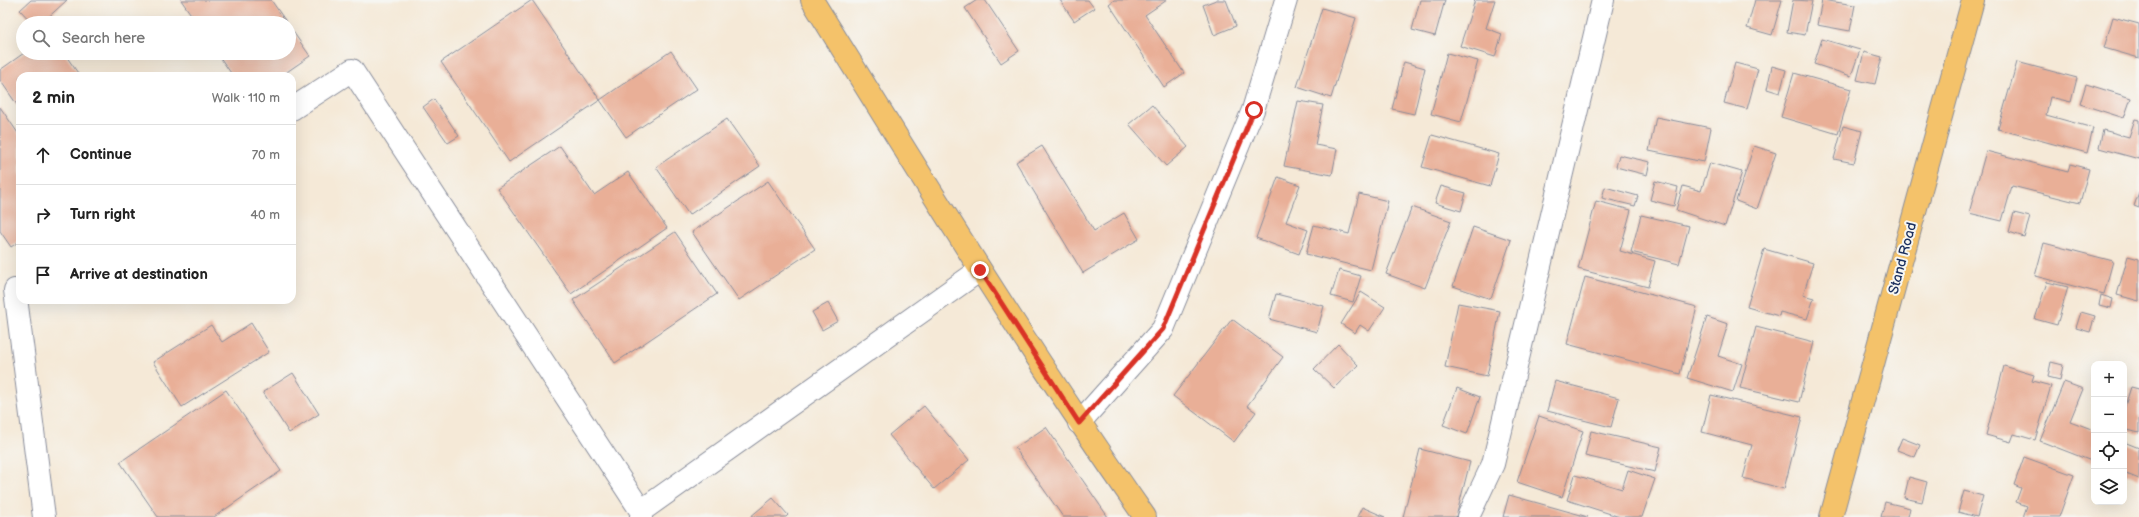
<!DOCTYPE html>
<meta charset="utf-8">
<style>
body{margin:0;font-family:"Balsamiq Sans",sans-serif;background:#f6f6f6;color:#222}
.controls{position:absolute;right:12px;bottom:12px;display:grid;overflow:hidden;border-radius:8px;box-shadow:0 4px 16px #0002}
.controls button{width:36px;height:36px;display:grid;place-items:center;padding:0;border:0;border-bottom:1px solid #e0e0e0;background:#fff;color:#222;font:20px sans-serif}
.stop{position:absolute;width:12px;height:12px;margin:-9px;border:3px solid #d93025;border-radius:50%;background:#fff}
.stop.end{background:#d93025;border-color:#fff;box-shadow:0 1px 4px #0008}
.list{margin:0;padding:0;list-style:none}
h2{display:flex;justify-content:space-between;align-items:center;height:52px;margin:0;padding:0 16px;font-size:17px}
h2 small{font-size:13px;font-weight:400;color:#767676}
.list li{display:grid;grid-template-columns:26px 1fr auto;gap:12px;align-items:center;box-sizing:border-box;height:60px;padding:0 16px;border-top:1px solid #e0e0e0}
.list b{display:block;font-size:15px;white-space:nowrap}
.list em{font-size:13px;font-style:normal;color:#767676}
.icon{flex:none;width:22px;height:22px;fill:none;stroke:currentColor;stroke-width:2;stroke-linecap:round;stroke-linejoin:round}
.map{position:relative;flex:none;width:2139px;height:517px;overflow:hidden}
.search{position:absolute;background:#fff;box-shadow:0 4px 16px #0002;left:16px;top:16px;width:280px;height:44px;display:flex;align-items:center;gap:10px;box-sizing:border-box;padding:0 14px;border-radius:22px;color:#767676;font-size:15px}
.panel{position:absolute;background:#fff;box-shadow:0 4px 16px #0002;left:16px;top:72px;width:280px;height:232px;border-radius:12px}
.map>svg:first-child{display:block}
.building{fill:#e9af97}
.lines{fill:none;stroke-linecap:round;stroke-linejoin:round}
.minor-casing{stroke:#888c9a;stroke-width:24}
.major-casing{stroke:#888c9a;stroke-width:24}
.minor{stroke:#fff;stroke-width:22}
.major{stroke:#f4c26a;stroke-width:22}
.route{stroke:#d93025;stroke-width:5}
.labels{text-anchor:middle;stroke-width:4;stroke-linejoin:round;paint-order:stroke}
.street-label{font-size:14px;fill:#1b2f5e;stroke:#f6f6f2}
</style>
<div class="map">
<svg width="2139" height="517" viewBox="0 0 2139 517">
<rect width="100%" height="100%" fill="#f6f6f2"/>
<filter id="ink" filterUnits="userSpaceOnUse"><feTurbulence type="fractalNoise" baseFrequency=".025" numOctaves="2"/><feDisplacementMap in="SourceGraphic" scale="8" xChannelSelector="R" yChannelSelector="G"/><feConvolveMatrix kernelMatrix="1 2 1 2 8 2 1 2 1" color-interpolation-filters="sRGB"/></filter>
<filter id="wash" filterUnits="userSpaceOnUse"><feTurbulence type="fractalNoise" baseFrequency=".012" numOctaves="4" result="noise"/><feDisplacementMap in="SourceGraphic" scale="16" xChannelSelector="R" yChannelSelector="G"/><feGaussianBlur stdDeviation="0.9" result="paint"/><feColorMatrix in="noise" values="0 0 0 0 0 0 0 0 0 0 0 0 0 0 0 0 0 1.4 0 .05"/><feComposite in="paint" operator="in"/></filter>
<g filter="url(#wash)">
<rect width="100%" height="100%" fill="#f5e9d7"/>
<g id="blocks">
<path class="building" d="M 31,0 L 67,0 L 42,23 L 32,23 L 20,10 Z
M 181,0 L 271,0 L 287,23 L 197,23 Z
M 532,0 L 600,100 L 509,162 L 441,62 Z
M 977,0 L 985,0 L 1019,51 L 1001,63 L 965,8 Z
M 1060,0 L 1088,0 L 1094,8 L 1074,21 Z
M 1114,0 L 1167,0 L 1145,15 L 1184,73 L 1164,87 L 1109,4 Z
M 1216,0 L 1226,0 L 1236,26 L 1214,35 L 1203,5 Z
M 1420,0 L 1445,0 L 1435,36 L 1412,30 Z
M 1475,0 L 1495,0 L 1486,28 L 1502,34 L 1495,57 L 1460,46 Z
M 1755,0 L 1782,0 L 1772,35 L 1747,28 Z
M 1793,0 L 1812,1 L 1805,35 L 1787,32 Z
M 1822,0 L 1855,5 L 1850,31 L 1817,25 Z
M 1322,8 L 1356,18 L 1331,98 L 1297,87 Z
M 2113,17 L 2139,24 L 2139,58 L 2104,48 Z
M 289,26 L 310,56 L 281,76 L 233,76 L 217,53 L 289,53 Z
M 1822,39 L 1860,50 L 1851,76 L 1814,64 Z
M 671,51 L 697,89 L 626,137 L 600,100 Z
M 1864,52 L 1882,57 L 1875,84 L 1857,80 Z
M 24,53 L 64,53 L 80,76 L 20,76 L 20,109 L 0,80 L 0,70 Z
M 1447,53 L 1478,61 L 1461,122 L 1431,114 Z
M 1404,62 L 1425,68 L 1414,114 L 1392,109 Z
M 2017,62 L 2077,78 L 2071,102 L 2050,97 L 2046,115 L 2093,128 L 2087,153 L 1998,129 Z
M 1735,63 L 1758,69 L 1747,109 L 1724,103 Z
M 1772,66 L 1786,70 L 1780,93 L 1767,89 Z
M 1794,73 L 1851,89 L 1838,134 L 1781,117 Z
M 2086,84 L 2131,98 L 2124,118 L 2080,104 Z
M 434,99 L 459,136 L 448,143 L 423,107 Z
M 1298,101 L 1323,105 L 1315,145 L 1337,149 L 1332,175 L 1284,166 Z
M 1152,105 L 1188,147 L 1166,166 L 1129,124 Z
M 0,107 L 20,136 L 20,241 L 11,247 L 0,231 Z
M 1656,117 L 1711,128 L 1704,162 L 1649,151 Z
M 727,119 L 760,166 L 689,215 L 656,167 Z
M 2135,119 L 2139,120 L 2139,159 L 2099,148 L 2103,130 L 2129,137 Z
M 1843,126 L 1862,131 L 1854,163 L 1834,159 Z
M 1432,135 L 1499,154 L 1490,186 L 1422,167 Z
M 560,146 L 594,195 L 628,172 L 667,228 L 571,294 L 497,188 Z
M 1042,146 L 1094,231 L 1124,213 L 1139,239 L 1083,273 L 1016,162 Z
M 1754,146 L 1776,153 L 1757,209 L 1736,201 Z
M 1986,151 L 2068,172 L 2070,164 L 2089,169 L 2080,203 L 2012,186 L 2002,221 L 1969,213 Z
M 1619,155 L 1650,162 L 1647,175 L 1616,167 Z
M 1710,163 L 1742,172 L 1725,226 L 1676,210 L 1683,186 L 1701,191 Z
M 1278,177 L 1300,185 L 1286,222 L 1308,230 L 1299,254 L 1256,238 Z
M 768,181 L 815,249 L 739,300 L 692,232 Z
M 1655,181 L 1678,187 L 1674,206 L 1650,200 Z
M 1441,186 L 1466,193 L 1461,211 L 1435,203 Z
M 1605,187 L 1638,196 L 1635,206 L 1602,198 Z
M 2139,192 L 2139,208 L 2134,206 Z
M 1359,194 L 1388,201 L 1371,270 L 1306,254 L 1314,225 L 1349,234 Z
M 1596,201 L 1631,210 L 1620,251 L 1655,261 L 1648,287 L 1578,269 Z
M 1412,207 L 1451,221 L 1425,288 L 1386,274 Z
M 2014,213 L 2030,217 L 2024,237 L 2009,232 Z
M 1641,215 L 1689,226 L 1679,264 L 1631,252 Z
M 1473,227 L 1511,240 L 1491,299 L 1453,286 Z
M 675,232 L 717,294 L 615,363 L 573,300 Z
M 2044,243 L 2113,261 L 2104,294 L 2035,276 Z
M 1764,249 L 1813,263 L 1803,295 L 1814,298 L 1807,319 L 1780,312 L 1779,316 L 1747,307 Z
M 2128,256 L 2139,259 L 2139,301 L 2117,295 Z
M 1339,270 L 1361,276 L 1353,302 L 1331,296 Z
M 1585,277 L 1697,307 L 1680,374 L 1567,344 Z
M 2047,282 L 2068,287 L 2057,325 L 2035,319 Z
M 1361,292 L 1385,307 L 1369,331 L 1360,325 L 1355,333 L 1341,324 Z
M 1276,294 L 1324,306 L 1317,332 L 1269,319 Z
M 2101,295 L 2113,299 L 2111,308 L 2099,305 Z
M 828,303 L 838,321 L 822,330 L 812,312 Z
M 1458,303 L 1500,311 L 1487,376 L 1445,367 Z
M 2081,312 L 2095,316 L 2090,332 L 2076,328 Z
M 1707,317 L 1728,324 L 1718,356 L 1742,364 L 1733,392 L 1687,378 Z
M 1232,319 L 1283,357 L 1247,406 L 1256,412 L 1234,442 L 1173,396 Z
M 251,323 L 269,352 L 182,407 L 153,362 L 211,325 L 222,342 Z
M 1756,327 L 1814,342 L 1799,402 L 1740,388 Z
M 1338,344 L 1358,365 L 1334,388 L 1314,369 Z
M 2051,362 L 2063,365 L 2060,380 L 2048,377 Z
M 2004,366 L 2034,375 L 2032,381 L 2051,386 L 2035,440 L 2014,434 L 2011,442 L 1986,435 Z
M 293,373 L 319,414 L 289,433 L 263,392 Z
M 1555,381 L 1619,398 L 1611,427 L 1547,411 Z
M 2064,382 L 2083,389 L 2070,421 L 2094,430 L 2094,462 L 2040,441 Z
M 2131,387 L 2139,389 L 2139,433 L 2124,429 L 2124,409 Z
M 1457,388 L 1480,397 L 1467,434 L 1443,425 Z
M 226,390 L 281,471 L 214,517 L 158,517 L 120,462 Z
M 1711,395 L 1802,417 L 1784,489 L 1743,478 L 1752,445 L 1702,432 Z
M 924,406 L 969,460 L 934,489 L 889,435 Z
M 1539,416 L 1583,431 L 1562,497 L 1517,482 Z
M 1046,427 L 1108,517 L 1063,517 L 1015,448 Z
M 1591,431 L 1661,447 L 1655,472 L 1585,456 Z
M 1902,438 L 1920,445 L 1915,457 L 1897,450 Z
M 2124,442 L 2139,448 L 2139,479 L 2124,473 Z
M 1420,449 L 1470,462 L 1456,517 L 1403,517 Z
M 2024,457 L 2074,475 L 2059,517 L 2023,517 L 2027,506 L 2016,502 L 2021,488 L 2014,485 Z
M 1628,470 L 1655,479 L 1642,517 L 1620,517 L 1567,500 L 1575,475 L 1622,489 Z
M 1909,477 L 1927,482 L 1922,502 L 1904,498 Z
M 1964,491 L 1983,496 L 1977,517 L 1958,512 Z
M 1509,495 L 1588,517 L 1503,517 Z
M 773,498 L 788,515 L 786,517 L 750,517 Z
M 1885,502 L 1910,508 L 1908,517 L 1881,517 Z
M 1362,507 L 1385,517 L 1357,517 Z"/>
</g>
</g>
<g filter="url(#ink)">
<use href="#blocks" fill-opacity="0" stroke="#888c9a" stroke-width="1"/>
<g class="lines">
<defs>
<path id="minor" d="M 292,109 L 352,70 L 641,511
M 15,290 L 44,517
M 1079,423 L 1163,329 L 1253,110 L 1286,0
M 641,517 L 641,511 L 980,270
M 1468,517 L 1493,464 L 1603,0"/>
<path id="major" d="M 812,0 C 920,174 1027,349 1145,517
M 1831,517 L 1973,0"/>
</defs>
<use href="#minor" class="minor-casing"/>
<use href="#major" class="major-casing"/>
<use href="#minor" class="minor"/>
<use href="#major" class="major"/>
</g>
</g>
<g class="lines" filter="url(#ink)">
<path class="route" d="M 980,270 L 1079,423 L 1163,329 L 1254,110"/>
</g>
<g class="labels">
<g class="street-label">
<text transform="translate(1902 258) rotate(-75)" y="5">Stand Road</text>
</g>
</g>
</svg>
<div class="controls">
<button>+</button>
<button>−</button>
<button><svg class="icon" aria-label="locate" viewBox="0 0 24 24"><circle cx="12" cy="12" r="6"/><path d="M12 2v4M12 18v4M2 12h4M18 12h4"/></svg></button>
<button><svg class="icon" aria-label="layers" viewBox="0 0 24 24"><path d="M12 4l9 5-9 5-9-5zM3 14l9 5 9-5"/></svg></button>
</div>
<div class="stop" style="left:1254px;top:110px"></div>
<div class="stop end" style="left:980px;top:270px"></div>
<div class="search"><svg class="icon" aria-label="search" viewBox="0 0 24 24"><circle cx="10" cy="10" r="6"/><path d="M15 15l6 6"/></svg>Search here</div>
<section class="panel">
<h2>2 min<small>Walk · 110 m</small></h2>
<ul class="list">
<li><svg class="icon" aria-label="ahead" viewBox="0 0 24 24"><path d="M12 20V5M6 11l6-6 6 6"/></svg><div><b>Continue</b></div><em>70 m</em></li>
<li><svg class="icon" aria-label="right" viewBox="0 0 24 24"><path d="M7 20v-9h11M14 6l5 5-5 5"/></svg><div><b>Turn right</b></div><em>40 m</em></li>
<li><svg class="icon" aria-label="arrive" viewBox="0 0 24 24"><path d="M6 21V4h12l-3 4 3 4H6"/></svg><div><b>Arrive at destination</b></div></li>
</ul>
</section>
</div>
